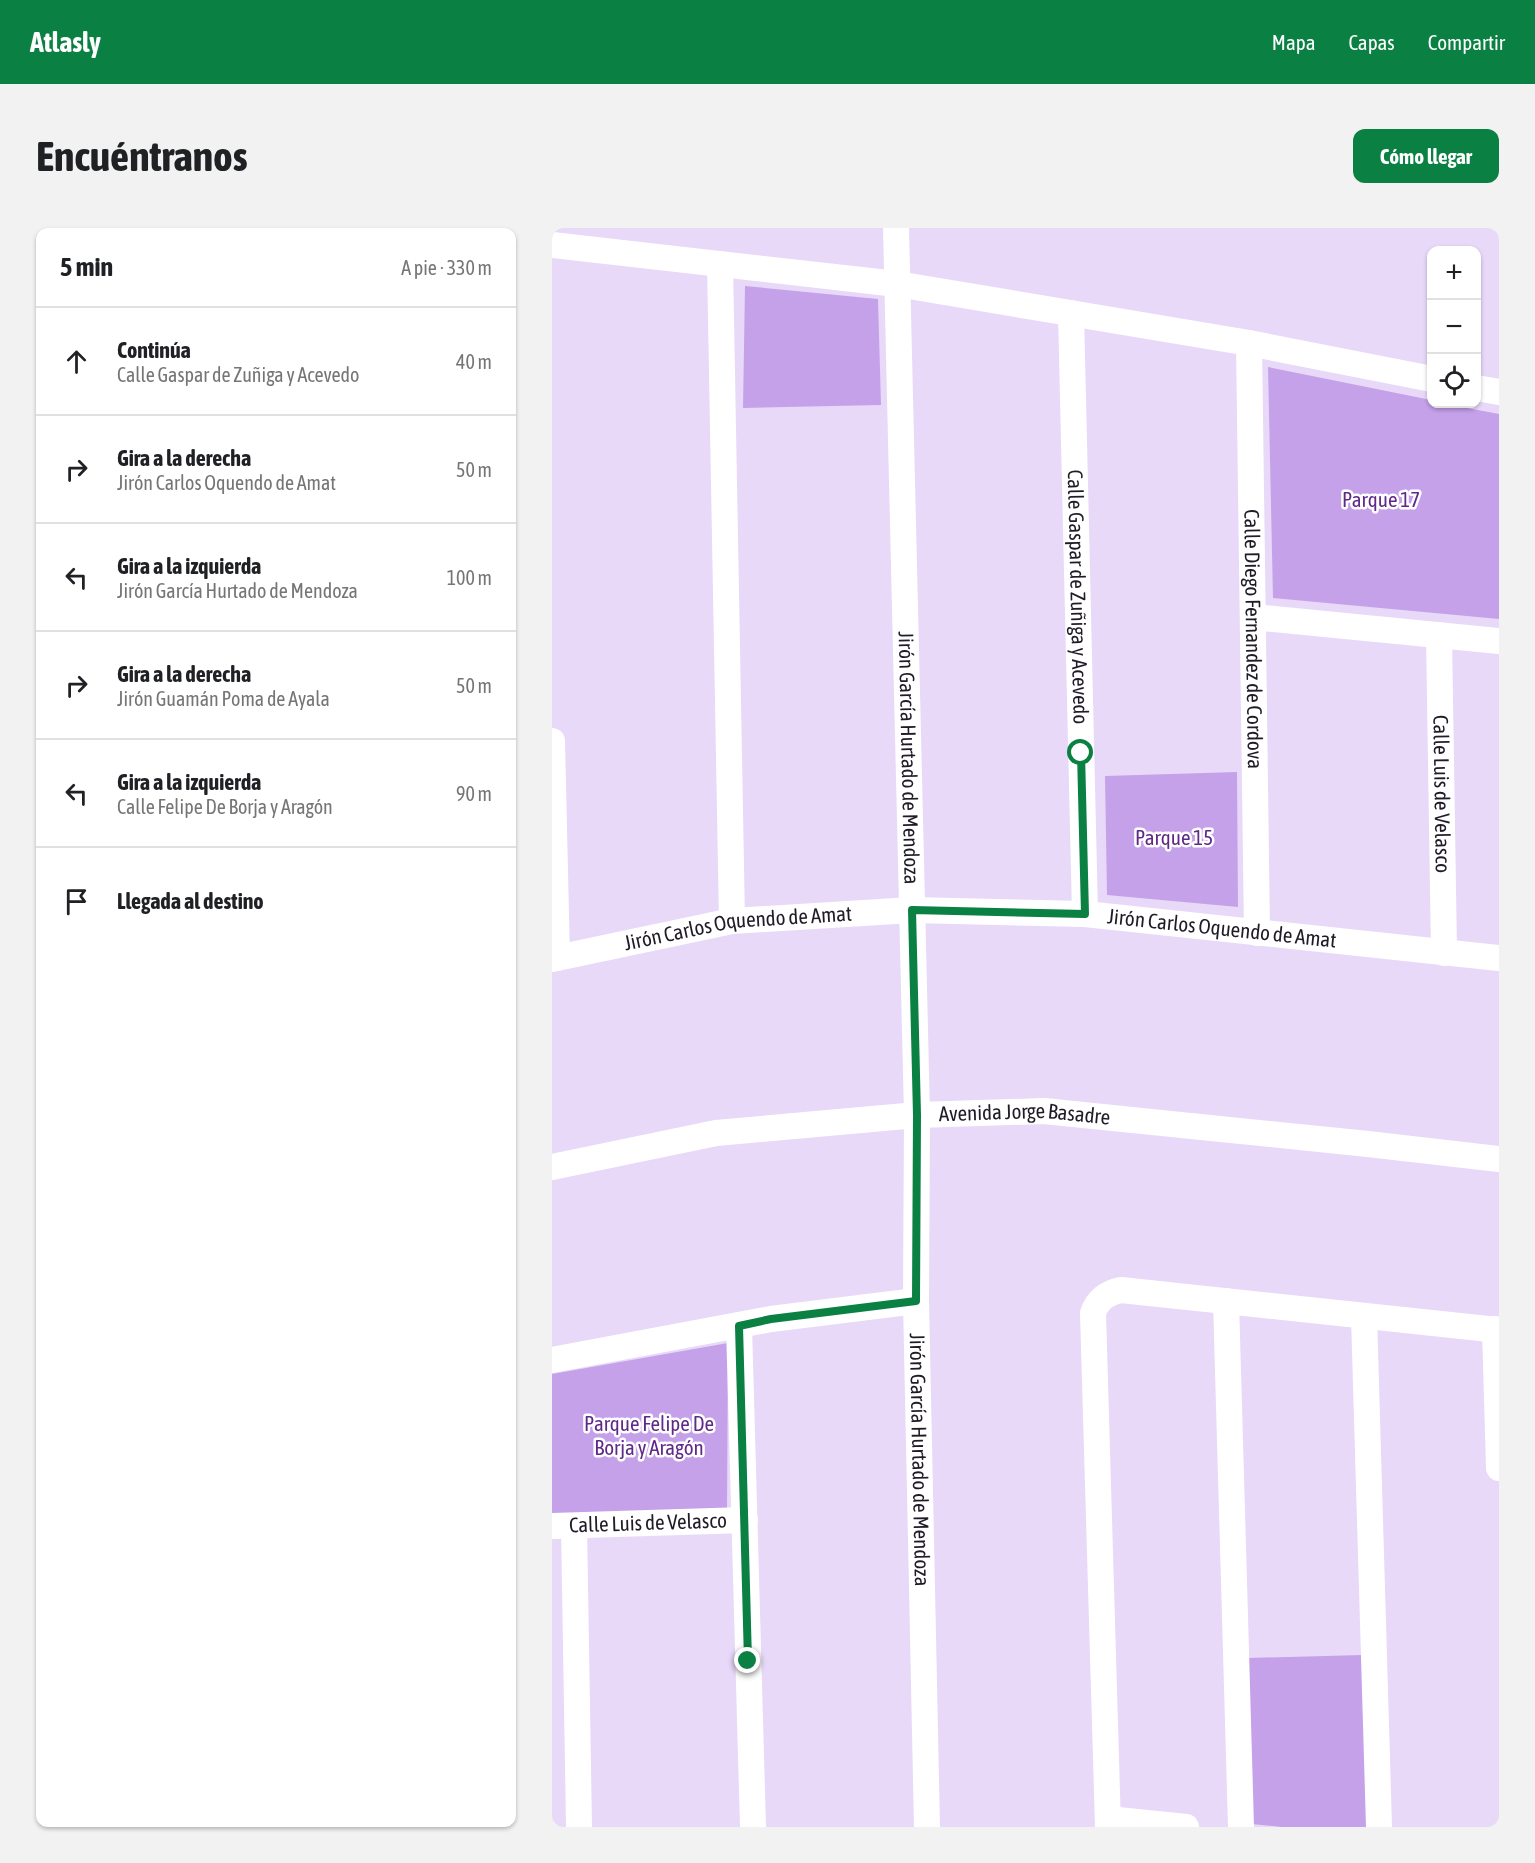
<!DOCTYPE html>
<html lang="es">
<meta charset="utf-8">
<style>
body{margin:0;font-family:"Asap Condensed",sans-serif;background:#f2f2f2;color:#202124}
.controls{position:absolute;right:18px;top:18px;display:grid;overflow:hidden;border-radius:12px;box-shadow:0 2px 4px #0004}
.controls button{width:54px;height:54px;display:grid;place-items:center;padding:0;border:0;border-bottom:2px solid #e0e0e0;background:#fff;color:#202124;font:30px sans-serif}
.stop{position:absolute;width:18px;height:18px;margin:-14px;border:4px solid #0b8043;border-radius:50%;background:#fff}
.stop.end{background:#0b8043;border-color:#fff;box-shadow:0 2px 6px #0008}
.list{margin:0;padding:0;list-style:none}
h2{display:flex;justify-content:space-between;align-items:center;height:78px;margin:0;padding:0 24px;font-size:26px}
h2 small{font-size:20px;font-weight:400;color:#757577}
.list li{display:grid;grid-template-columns:39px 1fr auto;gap:18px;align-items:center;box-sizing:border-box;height:108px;padding:0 24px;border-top:2px solid #e0e0e0}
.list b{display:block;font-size:22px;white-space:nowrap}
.list p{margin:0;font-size:20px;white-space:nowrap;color:#757577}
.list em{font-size:20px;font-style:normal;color:#757577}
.icon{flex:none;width:33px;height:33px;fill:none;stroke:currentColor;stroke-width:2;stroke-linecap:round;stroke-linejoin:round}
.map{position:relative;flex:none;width:947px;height:1599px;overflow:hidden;border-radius:12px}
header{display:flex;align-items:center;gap:36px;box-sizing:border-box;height:84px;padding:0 30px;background:#0b8043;color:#fff}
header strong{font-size:28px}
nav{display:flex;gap:33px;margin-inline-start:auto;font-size:21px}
.intro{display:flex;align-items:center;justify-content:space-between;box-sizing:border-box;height:144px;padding:0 36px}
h1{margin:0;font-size:42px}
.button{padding:15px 27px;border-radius:12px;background:#0b8043;color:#fff;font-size:21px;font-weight:700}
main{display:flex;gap:36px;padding:0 36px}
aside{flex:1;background:#fff;border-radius:12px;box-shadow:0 2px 4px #0004}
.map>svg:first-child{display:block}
.green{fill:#c5a1ea}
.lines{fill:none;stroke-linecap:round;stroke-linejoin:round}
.minor{stroke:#fff;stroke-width:26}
.route{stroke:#0b8043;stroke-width:8}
.labels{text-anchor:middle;stroke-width:5;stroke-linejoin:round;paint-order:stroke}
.park-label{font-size:21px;fill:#5f2988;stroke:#fff}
.street-label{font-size:21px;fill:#201b26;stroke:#fff}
</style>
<header>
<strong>Atlasly</strong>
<nav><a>Mapa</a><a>Capas</a><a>Compartir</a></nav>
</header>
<div class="intro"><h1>Encuéntranos</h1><a class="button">Cómo llegar</a></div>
<main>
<aside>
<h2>5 min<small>A pie · 330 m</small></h2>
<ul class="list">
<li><svg class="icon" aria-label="ahead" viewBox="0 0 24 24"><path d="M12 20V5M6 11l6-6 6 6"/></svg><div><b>Continúa</b><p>Calle Gaspar de Zuñiga y Acevedo</p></div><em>40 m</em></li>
<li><svg class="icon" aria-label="right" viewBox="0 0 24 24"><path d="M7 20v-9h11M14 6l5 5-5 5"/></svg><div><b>Gira a la derecha</b><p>Jirón Carlos Oquendo de Amat</p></div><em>50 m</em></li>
<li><svg class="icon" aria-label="left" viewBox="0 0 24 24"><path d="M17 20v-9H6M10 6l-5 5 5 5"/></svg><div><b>Gira a la izquierda</b><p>Jirón García Hurtado de Mendoza</p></div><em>100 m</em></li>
<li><svg class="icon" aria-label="right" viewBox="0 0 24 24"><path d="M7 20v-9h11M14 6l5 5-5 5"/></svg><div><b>Gira a la derecha</b><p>Jirón Guamán Poma de Ayala</p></div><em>50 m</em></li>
<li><svg class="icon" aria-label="left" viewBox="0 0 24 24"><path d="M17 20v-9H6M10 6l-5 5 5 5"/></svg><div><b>Gira a la izquierda</b><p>Calle Felipe De Borja y Aragón</p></div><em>90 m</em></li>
<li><svg class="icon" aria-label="arrive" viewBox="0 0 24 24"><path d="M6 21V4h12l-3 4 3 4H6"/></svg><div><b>Llegada al destino</b></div></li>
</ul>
</aside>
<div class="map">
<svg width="947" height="1599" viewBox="0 0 947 1599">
<rect width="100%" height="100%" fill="#e8d9f9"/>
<path class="green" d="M 193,58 L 326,71 L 329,177 L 191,180 Z
M 716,139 L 879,172 L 880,176 L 894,176 L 947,186 L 947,391 L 721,370 Z
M 685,544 L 686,679 L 555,667 L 553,548 Z
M 176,1115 L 175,1283 L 0,1288 L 0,1146 Z
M 810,1427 L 815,1599 L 730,1599 L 700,1596 L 696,1430 Z"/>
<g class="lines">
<g class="minor">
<path id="s1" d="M 344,0 L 365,887 L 364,1073 L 375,1599"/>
<path d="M 0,17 L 345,56 L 697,115 L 880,151"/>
<path d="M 168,36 L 180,693"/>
<path id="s2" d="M 519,85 L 533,686"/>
<path id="s3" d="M 697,115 L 705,705"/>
<path d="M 924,160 L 947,164"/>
<path d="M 701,389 L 947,413"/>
<path id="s4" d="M 887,407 L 892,725"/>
<path d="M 0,513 L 5,730"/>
<path id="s5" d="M 0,731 L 180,693 L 360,682 L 533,686 L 947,730"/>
<path id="s6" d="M 0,939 L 164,905 L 365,887 L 492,883 L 816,916 L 947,931"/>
<path d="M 674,1073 L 689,1599"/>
<path d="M 812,1088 L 827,1599"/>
<path d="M 187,1098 L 201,1599"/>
<path d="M 943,1101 L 947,1240"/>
<path d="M 0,1132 L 219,1091 L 364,1073"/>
<path id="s7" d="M 0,1298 L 193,1292"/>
<path d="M 22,1298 L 27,1599"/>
<path d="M 556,1591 L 634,1599"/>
<path d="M 556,1599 L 541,1085 C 546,1071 555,1065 569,1062 L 947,1102"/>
</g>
</g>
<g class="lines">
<path class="route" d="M 196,1433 L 187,1098 L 219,1091 L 364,1073 L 365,887 L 360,682 L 533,686 L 529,525"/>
</g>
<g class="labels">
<g class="park-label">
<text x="829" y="279">Parque 17</text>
<text x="622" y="617">Parque 15</text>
<text x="97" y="1203">Parque Felipe De<tspan x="97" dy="24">Borja y Aragón</tspan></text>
</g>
<g class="street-label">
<text dy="7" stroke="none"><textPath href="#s2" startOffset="284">Calle Gaspar de Zuñiga y Acevedo</textPath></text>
<text dy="7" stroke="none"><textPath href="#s3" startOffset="296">Calle Diego Fernandez de Cordova</textPath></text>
<text dy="7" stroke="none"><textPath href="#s1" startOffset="530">Jirón García Hurtado de Mendoza</textPath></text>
<text dy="7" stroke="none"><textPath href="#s4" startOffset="159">Calle Luis de Velasco</textPath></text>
<text dy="7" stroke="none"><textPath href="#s5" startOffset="675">Jirón Carlos Oquendo de Amat</textPath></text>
<text dy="7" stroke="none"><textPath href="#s5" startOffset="189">Jirón Carlos Oquendo de Amat</textPath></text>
<text dy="7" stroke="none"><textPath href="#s6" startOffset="477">Avenida Jorge Basadre</textPath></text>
<text dy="7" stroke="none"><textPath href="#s1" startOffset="1232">Jirón García Hurtado de Mendoza</textPath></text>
<text dy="7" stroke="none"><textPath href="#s7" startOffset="96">Calle Luis de Velasco</textPath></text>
</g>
</g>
</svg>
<div class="controls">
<button>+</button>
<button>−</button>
<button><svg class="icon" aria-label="locate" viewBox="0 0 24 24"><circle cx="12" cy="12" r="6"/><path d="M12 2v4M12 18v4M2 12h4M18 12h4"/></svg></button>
</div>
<div class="stop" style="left:529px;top:525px"></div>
<div class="stop end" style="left:196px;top:1433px"></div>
</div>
</main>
